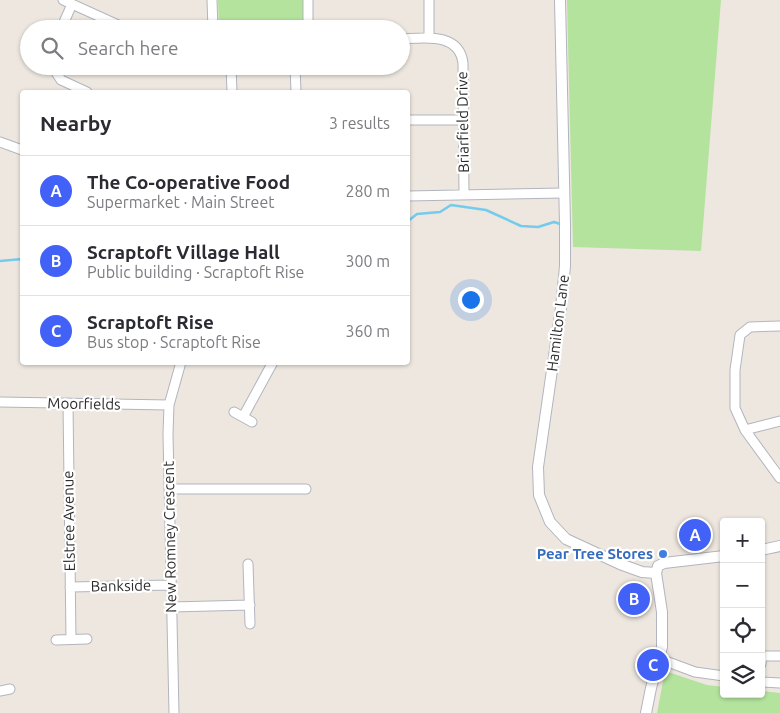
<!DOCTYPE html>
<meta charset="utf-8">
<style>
body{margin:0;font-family:Ubuntu,sans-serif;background:#f2f2f3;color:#2b2b33}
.controls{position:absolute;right:15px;bottom:15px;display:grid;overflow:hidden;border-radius:5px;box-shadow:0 1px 4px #0004}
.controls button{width:45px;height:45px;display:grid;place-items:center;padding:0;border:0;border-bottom:1px solid #e1e1e2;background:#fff;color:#2b2b33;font:25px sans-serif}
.you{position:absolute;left:470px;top:299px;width:18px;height:18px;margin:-12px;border:4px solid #fff;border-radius:50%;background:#1a73e8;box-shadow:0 0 0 8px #1a73e833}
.badge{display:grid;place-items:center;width:32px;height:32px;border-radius:50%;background:#4261f7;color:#fff;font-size:16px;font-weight:700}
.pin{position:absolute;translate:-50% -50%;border:2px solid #fff;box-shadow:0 1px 5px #0006}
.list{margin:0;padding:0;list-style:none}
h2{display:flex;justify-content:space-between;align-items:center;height:65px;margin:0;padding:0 20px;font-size:21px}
h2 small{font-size:16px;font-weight:400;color:#7c7c81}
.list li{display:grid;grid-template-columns:32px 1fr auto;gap:15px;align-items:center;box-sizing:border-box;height:70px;padding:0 20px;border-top:1px solid #e1e1e2}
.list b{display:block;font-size:19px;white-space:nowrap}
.list p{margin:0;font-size:16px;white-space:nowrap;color:#7c7c81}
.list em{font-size:16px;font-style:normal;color:#7c7c81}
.icon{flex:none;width:28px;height:28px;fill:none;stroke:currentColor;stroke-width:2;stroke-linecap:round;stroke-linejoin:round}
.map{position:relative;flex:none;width:780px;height:713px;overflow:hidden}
.search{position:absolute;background:#fff;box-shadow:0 1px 4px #0004;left:20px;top:20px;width:390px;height:55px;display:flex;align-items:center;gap:12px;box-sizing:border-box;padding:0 18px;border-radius:28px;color:#7c7c81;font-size:19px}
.panel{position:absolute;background:#fff;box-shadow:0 1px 4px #0004;left:20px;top:90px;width:390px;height:275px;border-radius:5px}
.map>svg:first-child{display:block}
.green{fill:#b3e39d}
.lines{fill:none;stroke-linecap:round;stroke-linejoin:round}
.stream{stroke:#74cbed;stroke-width:2.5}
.minor-casing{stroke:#b2b5bf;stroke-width:11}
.tertiary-casing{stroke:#b2b5bf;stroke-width:12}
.minor{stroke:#fff;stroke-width:9}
.tertiary{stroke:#fff;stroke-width:10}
.shop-dot{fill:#3f7fe0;stroke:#fff;stroke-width:2}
.labels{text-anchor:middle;stroke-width:4.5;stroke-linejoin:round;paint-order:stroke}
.street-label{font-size:15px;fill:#2c2c2c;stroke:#fff}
.shop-label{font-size:15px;font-weight:bold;fill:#366cbe;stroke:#fff;text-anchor:end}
</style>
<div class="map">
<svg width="780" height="713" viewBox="0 0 780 713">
<rect width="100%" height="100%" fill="#ede7df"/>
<path class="green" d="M 218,0 L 304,0 L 304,29 L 219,29 Z
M 567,0 L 721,0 L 701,251 L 573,247 Z
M 665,671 L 707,685 L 724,687 L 724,694 L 761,694 L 761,691 L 780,693 L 780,713 L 657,713 Z"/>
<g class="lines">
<path class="stream" d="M 408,221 L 417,214 L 440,212 L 451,205 L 486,210 L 521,226 L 538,227 L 554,222 L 560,224
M 0,261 L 22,259"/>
<defs>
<path id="minor" d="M 63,0 L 127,29
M 212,0 L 213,29
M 308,0 L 308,29
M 61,29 L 72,4
M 429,38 L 429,0
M 401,39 C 424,38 459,32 463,63 L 464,195
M 52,66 L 61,80 L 87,92
M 231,66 L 232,92
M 295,66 L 296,92
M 408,120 L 463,120
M 0,142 L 22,150
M 408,196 L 564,193
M 780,326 L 750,327 L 740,335 L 735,370 L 735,408 L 745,430 L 780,478
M 0,402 L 169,405
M 68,403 L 71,639
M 234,412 L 252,422
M 243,417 L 273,362
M 745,430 L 780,421
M 169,489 L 306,489
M 248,564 L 250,624
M 70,587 L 171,585
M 172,607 L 250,605
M 56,640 L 87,639
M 660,659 L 695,672 L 724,676
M 761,664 L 762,656 L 780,656
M 761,682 L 780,683
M 0,691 L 10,689
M 174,713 L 168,434 L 169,405 L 181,362"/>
<path id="tertiary" d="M 560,0 L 565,224 L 565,266 L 561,308 L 538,467 L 539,495 L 550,522 L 566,539 L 620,564 L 642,572 L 656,573
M 761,550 L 780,546
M 656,573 L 658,566 L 664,563 L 724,556
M 646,713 L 651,688 L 662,647 L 662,612 L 656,573"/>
</defs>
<use href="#minor" class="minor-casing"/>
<use href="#tertiary" class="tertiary-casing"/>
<use href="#minor" class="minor"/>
<use href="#tertiary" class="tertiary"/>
</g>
<circle class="shop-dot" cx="663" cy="554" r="5"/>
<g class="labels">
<g class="street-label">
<text transform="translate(463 122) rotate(-91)" y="5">Briarfield Drive</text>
<text transform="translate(558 323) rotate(-83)" y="5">Hamilton Lane</text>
<text transform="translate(84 404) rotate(1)" y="5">Moorfields</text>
<text transform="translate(69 521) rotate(-91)" y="5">Elstree Avenue</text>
<text transform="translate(170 537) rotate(-91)" y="5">New Romney Crescent</text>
<text transform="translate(121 586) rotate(-1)" y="5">Bankside</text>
</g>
<g class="shop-label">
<text x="653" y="559">Pear Tree Stores</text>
</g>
</g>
</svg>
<div class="controls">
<button>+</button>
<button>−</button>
<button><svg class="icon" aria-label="locate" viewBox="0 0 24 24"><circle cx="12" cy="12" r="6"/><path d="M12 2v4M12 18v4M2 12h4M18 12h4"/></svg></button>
<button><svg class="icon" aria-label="layers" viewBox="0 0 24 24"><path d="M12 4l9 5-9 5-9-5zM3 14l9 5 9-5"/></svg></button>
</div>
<div class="you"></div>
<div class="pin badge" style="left:695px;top:535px">A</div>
<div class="pin badge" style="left:634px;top:599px">B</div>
<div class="pin badge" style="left:653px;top:665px">C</div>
<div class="search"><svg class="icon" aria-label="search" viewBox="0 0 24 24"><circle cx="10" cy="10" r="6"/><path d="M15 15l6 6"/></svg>Search here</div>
<section class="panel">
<h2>Nearby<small>3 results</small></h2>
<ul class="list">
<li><span class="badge">A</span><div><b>The Co-operative Food</b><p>Supermarket · Main Street</p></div><em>280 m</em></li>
<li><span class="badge">B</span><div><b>Scraptoft Village Hall</b><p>Public building · Scraptoft Rise</p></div><em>300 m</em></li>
<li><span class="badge">C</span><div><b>Scraptoft Rise</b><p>Bus stop · Scraptoft Rise</p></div><em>360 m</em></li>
</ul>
</section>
</div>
